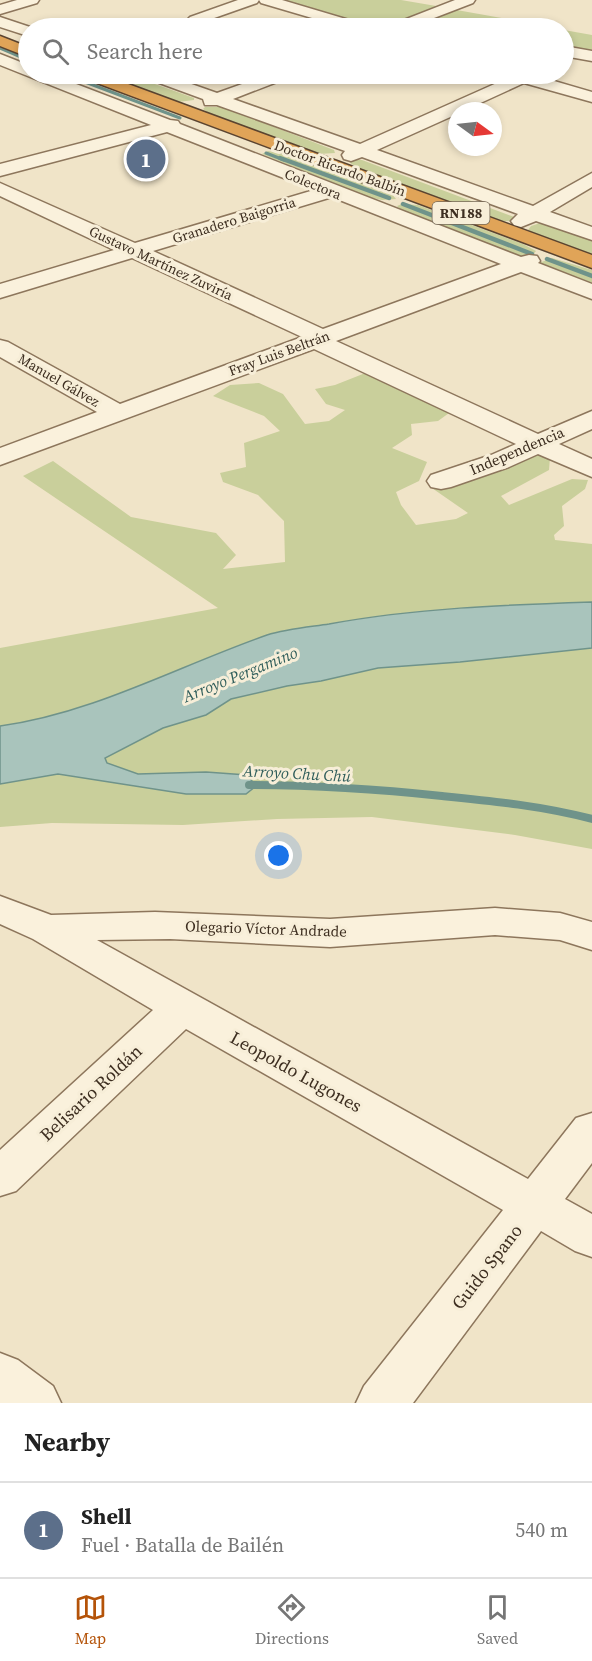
<!DOCTYPE html>
<meta charset="utf-8">
<style>
body{margin:0;font-family:"Source Serif 4",serif;background:#f6f6f6;color:#222}
.compass{position:absolute;left:448px;top:102px;width:54px;height:54px;border-radius:50%;background:#fff;box-shadow:0 3px 9px #0003;rotate:105deg}
.you{position:absolute;left:279px;top:856px;width:21px;height:21px;margin:-15px;border:4px solid #fff;border-radius:50%;background:#1a73e8;box-shadow:0 0 0 9px #1a73e833}
.badge{display:grid;place-items:center;width:39px;height:39px;border-radius:50%;background:#b45309;color:#fff;font-size:20px;font-weight:700}
.pin{position:absolute;translate:-50% -50%;border:3px solid #fff;box-shadow:0 2px 6px #0006}
.list{margin:0;padding:0;list-style:none}
h2{display:flex;justify-content:space-between;align-items:center;height:78px;margin:0;padding:0 24px;font-size:26px}
h2 small{font-size:20px;font-weight:400;color:#767676}
.list li{display:grid;grid-template-columns:39px 1fr auto;gap:18px;align-items:center;box-sizing:border-box;height:96px;padding:0 24px;border-top:2px solid #e0e0e0}
.list b{display:block;font-size:22px;white-space:nowrap}
.list p{margin:0;font-size:20px;white-space:nowrap;color:#767676}
.list em{font-size:20px;font-style:normal;color:#767676}
.icon{flex:none;width:33px;height:33px;fill:none;stroke:currentColor;stroke-width:2;stroke-linecap:round;stroke-linejoin:round}
.map{position:relative;flex:none;width:592px;height:1403px;overflow:hidden}
.search{position:absolute;background:#fff;box-shadow:0 3px 9px #0003;left:18px;right:18px;top:18px;height:66px;display:flex;align-items:center;gap:15px;box-sizing:border-box;padding:0 21px;border-radius:33px;color:#767676;font-size:22px}
.sheet{height:174px;background:#fff}
nav{display:flex;justify-content:space-around;align-items:center;box-sizing:border-box;height:84px;border-top:2px solid #e0e0e0;background:#fff;font-size:16px;color:#767676}
nav a{display:grid;justify-items:center;gap:3px}
nav .on{color:#b45309}
.map>svg:first-child{display:block}
.green{fill:#c9cf9b}
.water{fill:#a9c4bc;stroke:#6f938a;stroke-width:1.5}
.lines{fill:none;stroke-linecap:round;stroke-linejoin:round}
.stream-far2{stroke:#6f938a;stroke-width:3}
.stream-far1{stroke:#6f938a;stroke-width:4.5}
.stream{stroke:#6f938a;stroke-width:8}
.minor-casing{stroke:#8d765c;stroke-width:3}
.highway-casing{stroke:#5b4430;stroke-width:3}
.minor{fill:#faf1dc;fill-rule:evenodd}
.highway{fill:#e0a458;fill-rule:evenodd}
.labels{text-anchor:middle;stroke-width:6;stroke-linejoin:round;paint-order:stroke}
.far-street-label{font-size:14px;fill:#3d2e20;stroke:#f7eed8}
.shield{fill:#f7eed8;stroke:#756857;stroke-width:1.5}
.shield-label{font-size:14px;font-weight:bold;fill:#3d2e20}
.street-label{font-size:15px;fill:#3d2e20;stroke:#f7eed8}
.water-label{font-size:16px;font-style:italic;fill:#2f5d5a;stroke:#f7eed8}
.near-street-label{font-size:18px;fill:#3d2e20;stroke:#f7eed8}
</style>
<div class="map">
<svg width="592" height="1403" viewBox="0 0 592 1403">
<rect width="100%" height="100%" fill="#f0e4c8"/>
<path class="green" d="M 274,0 L 401,0 L 442,7 L 388,28 L 368,28 Z
M 451,9 L 557,28 L 459,28 L 425,21 Z
M 564,30 L 592,35 L 592,54 L 564,48 Z
M 102,74 L 127,74 L 194,98 L 194,100 L 178,102 Z
M 205,107 L 222,107 L 334,150 L 335,153 L 319,154 L 207,112 L 203,109 Z
M 268,151 L 285,154 L 391,193 L 396,199 L 382,200 L 368,197 L 262,154 Z
M 353,160 L 362,160 L 517,218 L 515,221 L 498,221 L 357,168 L 349,162 Z
M 402,204 L 418,205 L 523,244 L 536,251 C 533,255 529,257 524,257 C 503,258 424,219 400,209 L 397,206 Z
M 540,223 L 592,241 L 592,256 L 533,234 L 528,230 L 531,226 Z
M 552,258 L 592,270 L 592,285 L 539,263 Z
M 373,370 L 456,408 L 438,421 L 411,424 L 412,435 L 392,448 L 427,462 L 419,481 L 396,492 L 401,505 L 416,525 L 456,519 L 468,513 L 429,486 L 448,474 L 536,450 L 550,457 L 549,470 L 501,496 L 509,505 L 572,479 L 588,480 L 585,489 L 562,506 L 564,526 L 554,535 L 555,540 L 592,544 L 592,602 C 504,605 416,608 329,624 C 309,627 286,629 267,635 C 178,666 93,713 0,726 L 0,648 L 218,608 L 23,476 L 53,461 L 131,517 L 216,533 L 236,555 L 223,569 L 285,562 L 284,521 L 258,495 L 223,482 L 220,473 L 246,467 L 244,443 L 280,431 L 264,416 L 213,396 L 230,385 L 259,383 L 283,394 L 305,424 L 329,421 L 345,410 L 326,404 L 315,389 L 335,385 Z
M 592,648 L 592,849 L 515,835 L 372,817 L 277,819 L 183,825 L 52,823 L 0,827 L 0,784 L 58,774 L 110,781 L 247,775 L 206,772 L 138,774 L 106,763 L 105,758 L 163,728 L 206,715 L 231,699 L 287,686 L 321,681 L 378,668 L 460,662 Z"/>
<path class="water" d="M 592,602 L 592,648 L 460,662 L 378,668 L 321,681 L 287,686 L 231,699 L 206,715 L 163,728 L 105,758 L 107,763 L 138,774 L 206,772 L 247,775 L 256,786 L 246,794 L 186,794 L 58,774 L 0,784 L 0,726 C 94,713 178,666 267,635 C 286,629 309,627 329,624 C 416,608 504,605 592,602 Z"/>
<g class="lines">
<path class="stream-far2" d="M 0,48 L 28,60
M 64,74 L 180,118
M 266,153 L 284,160"/>
<path class="stream-far1" d="M 280,158 L 389,198
M 403,204 L 532,254
M 547,259 L 592,276"/>
<path class="stream" d="M 249,785 C 314,785 377,789 442,796 C 492,801 543,806 592,819"/>
<defs>
<path id="minor" d="M 17,0 L 39,0 L 37,3 L 0,14 L 0,5 Z
M 238,0 L 282,0 L 366,25 L 369,28 L 346,28 L 261,3 L 259,0 L 257,3 L 200,23 L 195,25 L 187,20 L 190,17 Z
M 455,0 L 475,0 L 473,3 L 408,28 L 388,28 L 391,25 Z
M 0,17 L 33,28 L 28,28 L 28,36 L 0,27 Z
M 564,46 L 592,51 L 592,61 L 564,56 Z
M 0,54 L 28,65 L 28,74 L 50,74 L 170,120 L 178,121 L 180,124 L 521,257 L 529,255 L 537,256 L 540,261 L 538,263 L 592,284 L 592,299 L 521,272 L 336,341 L 538,434 L 592,411 L 592,429 L 559,444 L 592,459 L 592,477 L 538,454 L 509,467 L 451,487 L 441,489 L 431,487 L 427,481 L 431,475 L 491,455 L 516,444 L 314,349 L 0,465 L 0,448 L 97,412 L 0,357 L 0,340 L 8,342 L 120,404 L 302,337 L 132,258 L 0,298 L 0,284 L 114,250 L 0,196 L 0,183 L 135,243 L 314,190 L 167,132 L 0,176 L 0,164 L 151,125 L 0,65 ZM 332,197 L 501,264 L 323,329 L 153,251 Z
M 141,74 L 163,74 L 217,93 L 270,74 L 292,74 L 290,77 L 233,99 L 360,144 L 508,78 L 504,74 L 538,74 L 537,76 L 592,92 L 592,102 L 524,83 L 463,111 L 457,111 L 457,114 L 377,150 L 533,206 L 592,173 L 592,187 L 550,212 L 592,227 L 592,240 L 536,221 L 521,227 L 514,225 L 511,221 L 518,214 L 362,157 L 351,161 L 344,159 L 342,155 L 345,151 L 217,105 L 205,105 L 203,99 L 143,77 Z
M 0,896 L 51,915 L 155,912 L 330,919 L 495,908 L 560,913 L 592,922 L 592,950 L 560,940 L 495,935 L 330,947 L 170,939 L 97,940 L 528,1179 L 576,1118 L 592,1113 L 592,1163 L 565,1199 L 592,1214 L 592,1257 L 575,1251 L 541,1231 L 413,1403 L 356,1403 L 364,1386 L 503,1210 L 186,1029 L 16,1191 L 0,1196 L 0,1150 L 153,1010 L 33,939 L 0,924 Z
M 0,1353 L 18,1360 L 53,1386 L 61,1403 L 0,1403 Z"/>
<path id="highway" d="M 0,36 L 28,47 L 28,57 L 0,46 Z
M 79,74 L 101,74 L 592,255 L 592,268 L 81,77 Z"/>
</defs>
<use href="#minor" class="minor-casing"/>
<use href="#highway" class="highway-casing"/>
<use href="#minor" class="minor"/>
<use href="#highway" class="highway"/>
</g>
<g class="labels">
<g class="far-street-label">
<text transform="translate(340 168) rotate(20)" y="5">Doctor Ricardo Balbín</text>
<text transform="translate(313 184) rotate(22)" y="5">Colectora</text>
<text transform="translate(234 220) rotate(-17)" y="5">Granadero Baigorria</text>
<text transform="translate(161 263) rotate(25)" y="5">Gustavo Martínez Zuviría</text>
<text transform="translate(279 353) rotate(-20)" y="5">Fray Luis Beltrán</text>
<text transform="translate(59 380) rotate(30)" y="5">Manuel Gálvez</text>
</g>
<rect class="shield" x="432.5" y="202" width="57" height="22" rx="4.5"/>
<g class="shield-label">
<text x="461" y="218">RN188</text>
</g>
<g class="street-label">
<text transform="translate(517 451) rotate(-23)" y="5">Independencia</text>
<text transform="translate(266 929) rotate(2)" y="5">Olegario Víctor Andrade</text>
</g>
<g class="water-label">
<text transform="translate(240 674) rotate(-22)" y="6">Arroyo Pergamino</text>
<text transform="translate(297 773) rotate(3)" y="6">Arroyo Chu Chú</text>
</g>
<g class="near-street-label">
<text transform="translate(296 1072) rotate(29)" y="6">Leopoldo Lugones</text>
<text transform="translate(91 1093) rotate(-43)" y="6">Belisario Roldán</text>
<text transform="translate(487 1267) rotate(-52)" y="6">Guido Spano</text>
</g>
</g>
</svg>
<svg class="compass" viewBox="-18 -18 36 36"><path d="M0-13l5 13h-10z" fill="#e53935"/><path d="M0 13l5-13h-10z" fill="#767676"/></svg>
<div class="you"></div>
<div class="pin badge" style="left:146px;top:159px;background:#5c6f8a">1</div>
<div class="search"><svg class="icon" aria-label="search" viewBox="0 0 24 24"><circle cx="10" cy="10" r="6"/><path d="M15 15l6 6"/></svg>Search here</div>
</div>
<section class="sheet">
<h2>Nearby<small></small></h2>
<ul class="list">
<li><span class="badge" style="background:#5c6f8a">1</span><div><b>Shell</b><p>Fuel · Batalla de Bailén</p></div><em>540 m</em></li>
</ul>
</section>
<nav>
<a class="on"><svg class="icon" aria-label="map" viewBox="0 0 24 24"><path d="M3 6l6-2 6 2 6-2v14l-6 2-6-2-6 2zM9 4v14M15 6v14"/></svg>Map</a>
<a><svg class="icon" aria-label="directions" viewBox="0 0 24 24"><path d="M12 3l9 9-9 9-9-9zM9 14v-3h6M13 9l2 2-2 2"/></svg>Directions</a>
<a><svg class="icon" aria-label="saved" viewBox="0 0 24 24"><path d="M7 4h10v16l-5-4-5 4z"/></svg>Saved</a>
</nav>
